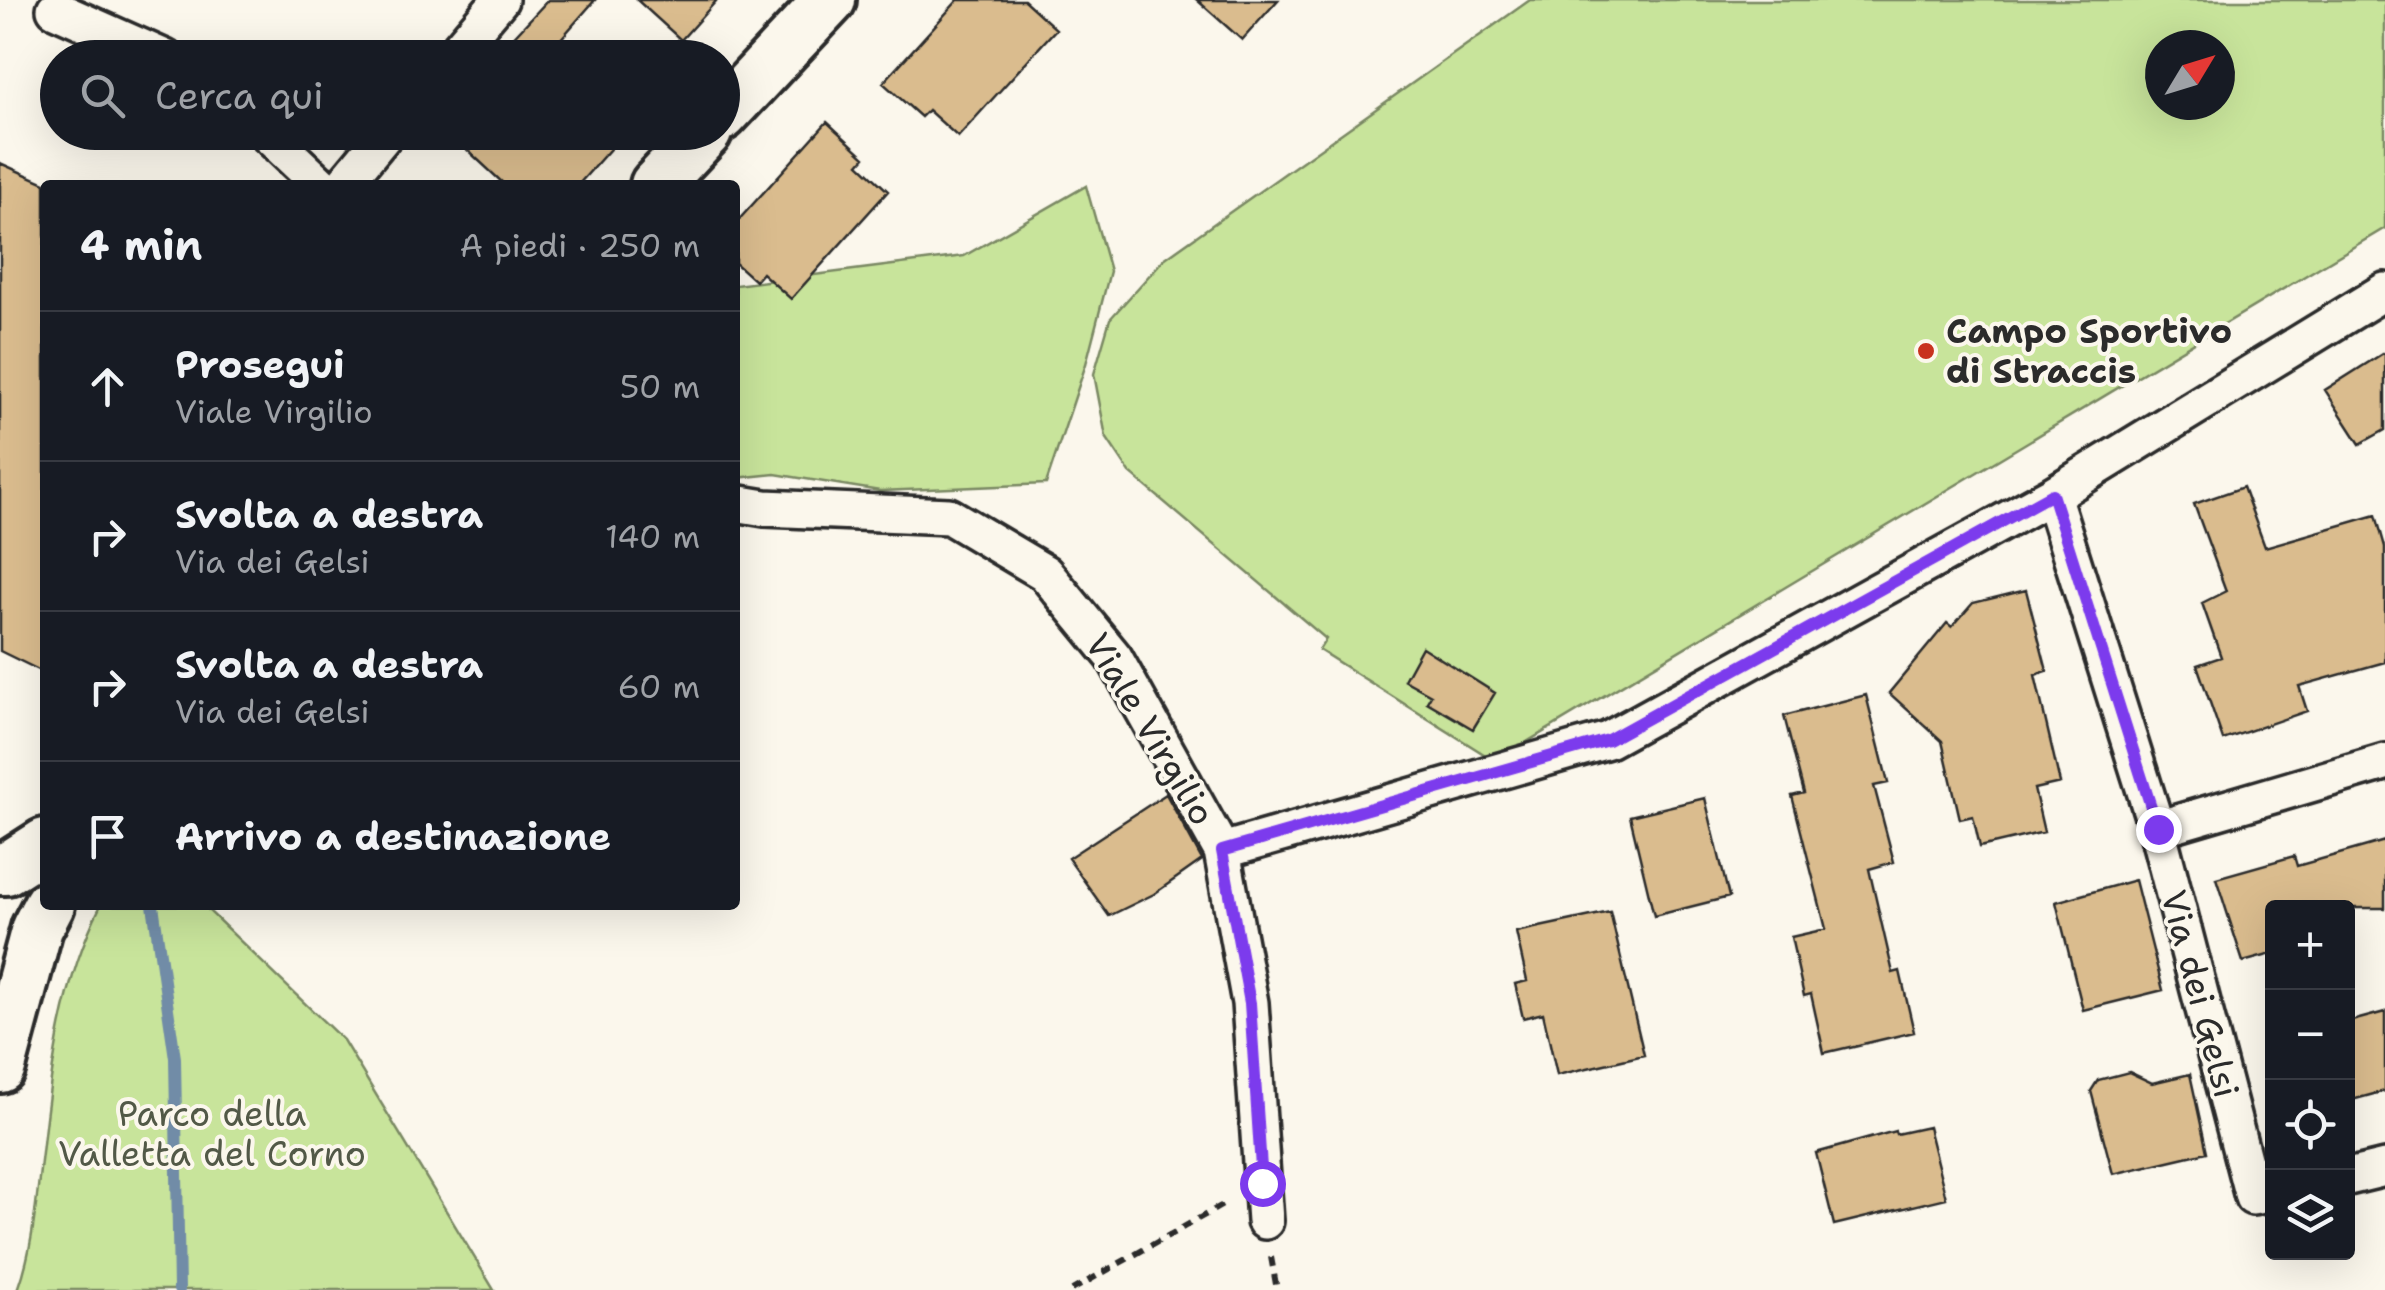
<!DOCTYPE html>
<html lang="it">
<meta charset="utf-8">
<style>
body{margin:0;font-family:"Shantell Sans",sans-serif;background:#242831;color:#f1f3f6}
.controls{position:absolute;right:30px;bottom:30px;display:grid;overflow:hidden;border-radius:10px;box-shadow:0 10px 40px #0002}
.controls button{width:90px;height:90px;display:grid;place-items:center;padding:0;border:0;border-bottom:2px solid #363941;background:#171b24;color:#f1f3f6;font:50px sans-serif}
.compass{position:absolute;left:2145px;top:30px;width:90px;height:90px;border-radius:50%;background:#171b24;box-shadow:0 10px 40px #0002;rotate:52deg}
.stop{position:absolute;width:30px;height:30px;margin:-22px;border:8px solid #7c3aed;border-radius:50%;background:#fff}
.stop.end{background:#7c3aed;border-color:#fff;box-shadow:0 2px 10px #0008}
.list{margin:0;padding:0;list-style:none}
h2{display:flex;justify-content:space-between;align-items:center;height:130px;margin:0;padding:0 40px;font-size:42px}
h2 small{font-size:32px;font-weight:400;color:#9ea1a6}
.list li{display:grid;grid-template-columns:65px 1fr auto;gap:30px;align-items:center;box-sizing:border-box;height:150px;padding:0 40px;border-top:2px solid #363941}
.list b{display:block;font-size:38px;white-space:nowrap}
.list p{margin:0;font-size:32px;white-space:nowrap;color:#9ea1a6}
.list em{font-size:32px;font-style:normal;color:#9ea1a6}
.icon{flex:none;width:55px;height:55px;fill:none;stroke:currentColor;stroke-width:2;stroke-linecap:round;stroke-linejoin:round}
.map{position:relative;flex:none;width:2385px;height:1290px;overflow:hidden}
.search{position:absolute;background:#171b24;box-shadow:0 10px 40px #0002;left:40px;top:40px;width:700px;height:110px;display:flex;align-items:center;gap:25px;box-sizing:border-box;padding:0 35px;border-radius:55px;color:#9ea1a6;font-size:38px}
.panel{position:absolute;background:#171b24;box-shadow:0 10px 40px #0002;left:40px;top:180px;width:700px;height:730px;border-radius:10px}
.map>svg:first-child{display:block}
.green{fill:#c8e49b;stroke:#7a8863;stroke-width:2.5;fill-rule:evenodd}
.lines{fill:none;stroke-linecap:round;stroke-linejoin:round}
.stream{stroke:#718ca7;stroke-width:12}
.building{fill:#dabc8e;stroke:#2b2b2b;stroke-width:2.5}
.street-casing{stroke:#2b2b2b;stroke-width:42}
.secondary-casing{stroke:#2b2b2b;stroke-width:58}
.path{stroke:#2b2b2b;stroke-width:6;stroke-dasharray:10 8;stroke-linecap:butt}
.street{stroke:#fbf7ec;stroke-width:35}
.secondary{stroke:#fbf7ec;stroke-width:50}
.route{stroke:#7c3aed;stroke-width:12}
.poi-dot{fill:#c8321e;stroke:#fbf7ec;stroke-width:4}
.labels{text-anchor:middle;stroke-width:8;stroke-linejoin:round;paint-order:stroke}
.poi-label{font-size:35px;font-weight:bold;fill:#2b2b2b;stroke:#fbf7ec;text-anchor:start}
.street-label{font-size:35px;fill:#2b2b2b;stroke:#fbf7ec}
.park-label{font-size:35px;fill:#525947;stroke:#fbf7ec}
</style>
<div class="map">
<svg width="2385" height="1290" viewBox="0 0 2385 1290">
<rect width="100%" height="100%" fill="#fbf7ec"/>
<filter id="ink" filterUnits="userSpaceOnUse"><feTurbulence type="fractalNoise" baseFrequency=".01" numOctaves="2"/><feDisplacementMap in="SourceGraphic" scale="20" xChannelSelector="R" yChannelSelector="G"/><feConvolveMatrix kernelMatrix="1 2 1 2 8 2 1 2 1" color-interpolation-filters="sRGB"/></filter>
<g filter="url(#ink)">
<path class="green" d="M 1530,0 L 2385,0 L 2385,228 L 1495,761 L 1319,650 L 1326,639 L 1130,473 L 1106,437 L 1094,374 L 1110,319 L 1164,259 ZM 2160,45 L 2220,45 L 2220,105 L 2160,105 Z
M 1086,186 L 1110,271 L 1086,364 L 1046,484 L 880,491 L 775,474 L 735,478 L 735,285 L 964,256 Z
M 101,905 L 212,905 L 209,911 L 343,1040 L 494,1290 L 18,1290 C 34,1246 36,1200 42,1153 C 51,1069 62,981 101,905 Z"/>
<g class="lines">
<path class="stream" d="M 153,905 L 175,1058 L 179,1290"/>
</g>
<path class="building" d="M 548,0 L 595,0 L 544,58 L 494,58 Z
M 637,0 L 717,0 L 681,40 Z
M 958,0 L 1024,0 L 1056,29 L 958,137 L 928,110 L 921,117 L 883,83 Z
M 1197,0 L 1278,0 L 1242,40 Z
M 827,122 L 865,157 L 859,164 L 888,191 L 791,299 L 762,273 L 755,281 L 735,263 L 735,224 Z
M 448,132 L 625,132 L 578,185 L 505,185 Z
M 0,163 L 45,183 L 45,673 L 0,651 Z
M 2385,352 L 2385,430 L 2360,444 L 2325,390 Z
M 2243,487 L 2265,547 L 2376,515 L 2385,547 L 2385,662 L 2299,686 L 2307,711 L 2223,740 L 2197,665 L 2221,657 L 2202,603 L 2226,591 L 2194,504 Z
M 2026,590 L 2047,671 L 2035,675 L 2060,783 L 2034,789 L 2044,832 L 1980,847 L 1973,816 L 1960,819 L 1942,741 L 1889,693 L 1947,623 L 1952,627 L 1973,603 Z
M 1422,647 L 1495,693 L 1473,729 L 1427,702 L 1431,695 L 1404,680 Z
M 1866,695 L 1888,783 L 1874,786 L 1894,862 L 1869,869 L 1893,973 L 1900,971 L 1914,1032 L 1824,1053 L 1811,994 L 1804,996 L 1791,937 L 1826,929 L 1792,796 L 1804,793 L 1784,716 Z
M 1166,794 L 1202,860 L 1154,894 L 1109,916 L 1068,858 Z
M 1705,798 L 1729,897 L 1654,916 L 1630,816 Z
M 2385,841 L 2385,908 L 2272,908 L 2272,954 L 2243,962 L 2216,878 L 2294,856 L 2297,866 Z
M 2135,880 L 2163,990 L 2083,1010 L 2056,902 Z
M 1610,912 L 1644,1055 L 1557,1075 L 1543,1013 L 1523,1018 L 1515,984 L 1527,981 L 1516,932 Z
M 2385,1012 L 2385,1091 L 2348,1101 L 2348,1022 Z
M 2129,1072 L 2152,1083 L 2190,1074 L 2207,1152 L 2113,1174 L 2091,1091 L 2098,1080 Z
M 1928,1127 L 1946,1198 L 1834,1225 L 1816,1153 L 1895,1131 L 1896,1134 Z"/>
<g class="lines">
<defs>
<path id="street" d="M 55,9 L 165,58
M 451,58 L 500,0
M 265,132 L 321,185
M 343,185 L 387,132
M 2052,495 L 2157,829 L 2253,1197 L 2272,1193
M 735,503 L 765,508 L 949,516 L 1045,573 L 1114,657 L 1222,851 L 1250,1003 L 1265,1221
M 2157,829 L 2385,762
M 1222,851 L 1608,740 L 2052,495 L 2385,291
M 2348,1177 L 2385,1168"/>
<path id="secondary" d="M 722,115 L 830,0
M 656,185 L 706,132
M 0,869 L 6,869 L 45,844
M 0,1067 L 37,928 L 49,905"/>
</defs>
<use href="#street" class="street-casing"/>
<use href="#secondary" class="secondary-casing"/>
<path class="path" d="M 1271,1257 L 1277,1290
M 1072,1290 L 1228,1202"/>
<use href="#street" class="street"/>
<use href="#secondary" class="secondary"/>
</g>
</g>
<g class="lines" filter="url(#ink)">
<path class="route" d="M 1262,1183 L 1250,1003 L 1222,851 L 1608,740 L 2052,494 L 2158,829"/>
</g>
<circle class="poi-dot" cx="1926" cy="351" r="10"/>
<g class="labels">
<g class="poi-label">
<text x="1946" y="343">Campo Sportivo<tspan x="1946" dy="40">di Straccis</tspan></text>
</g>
<g class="street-label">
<text transform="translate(1150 729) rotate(59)" y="12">Viale Virgilio</text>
<text transform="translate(2200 994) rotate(75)" y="12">Via dei Gelsi</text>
</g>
<g class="park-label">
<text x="212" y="1126">Parco della<tspan x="212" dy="40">Valletta del Corno</tspan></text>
</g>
</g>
</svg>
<div class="controls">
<button>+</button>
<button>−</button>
<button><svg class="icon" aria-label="locate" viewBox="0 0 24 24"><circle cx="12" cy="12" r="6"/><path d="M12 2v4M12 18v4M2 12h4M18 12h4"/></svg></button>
<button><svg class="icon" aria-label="layers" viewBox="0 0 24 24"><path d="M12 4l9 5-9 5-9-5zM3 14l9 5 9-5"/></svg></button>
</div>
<svg class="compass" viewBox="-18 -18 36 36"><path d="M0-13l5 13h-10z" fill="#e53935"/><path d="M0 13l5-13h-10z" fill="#9ea1a6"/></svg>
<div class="stop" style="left:1262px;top:1183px"></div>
<div class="stop end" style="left:2158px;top:829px"></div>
<div class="search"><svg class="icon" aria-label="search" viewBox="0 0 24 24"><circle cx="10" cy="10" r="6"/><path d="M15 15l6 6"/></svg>Cerca qui</div>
<section class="panel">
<h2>4 min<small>A piedi · 250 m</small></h2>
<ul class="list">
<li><svg class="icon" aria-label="ahead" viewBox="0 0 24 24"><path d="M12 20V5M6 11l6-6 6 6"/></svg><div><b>Prosegui</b><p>Viale Virgilio</p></div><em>50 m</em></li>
<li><svg class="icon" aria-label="right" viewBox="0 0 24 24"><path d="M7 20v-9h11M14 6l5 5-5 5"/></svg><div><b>Svolta a destra</b><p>Via dei Gelsi</p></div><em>140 m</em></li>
<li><svg class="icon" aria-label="right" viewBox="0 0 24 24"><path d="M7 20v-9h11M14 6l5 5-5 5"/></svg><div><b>Svolta a destra</b><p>Via dei Gelsi</p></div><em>60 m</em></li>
<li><svg class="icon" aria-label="arrive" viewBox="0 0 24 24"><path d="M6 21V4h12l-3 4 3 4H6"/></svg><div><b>Arrivo a destinazione</b></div></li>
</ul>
</section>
</div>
